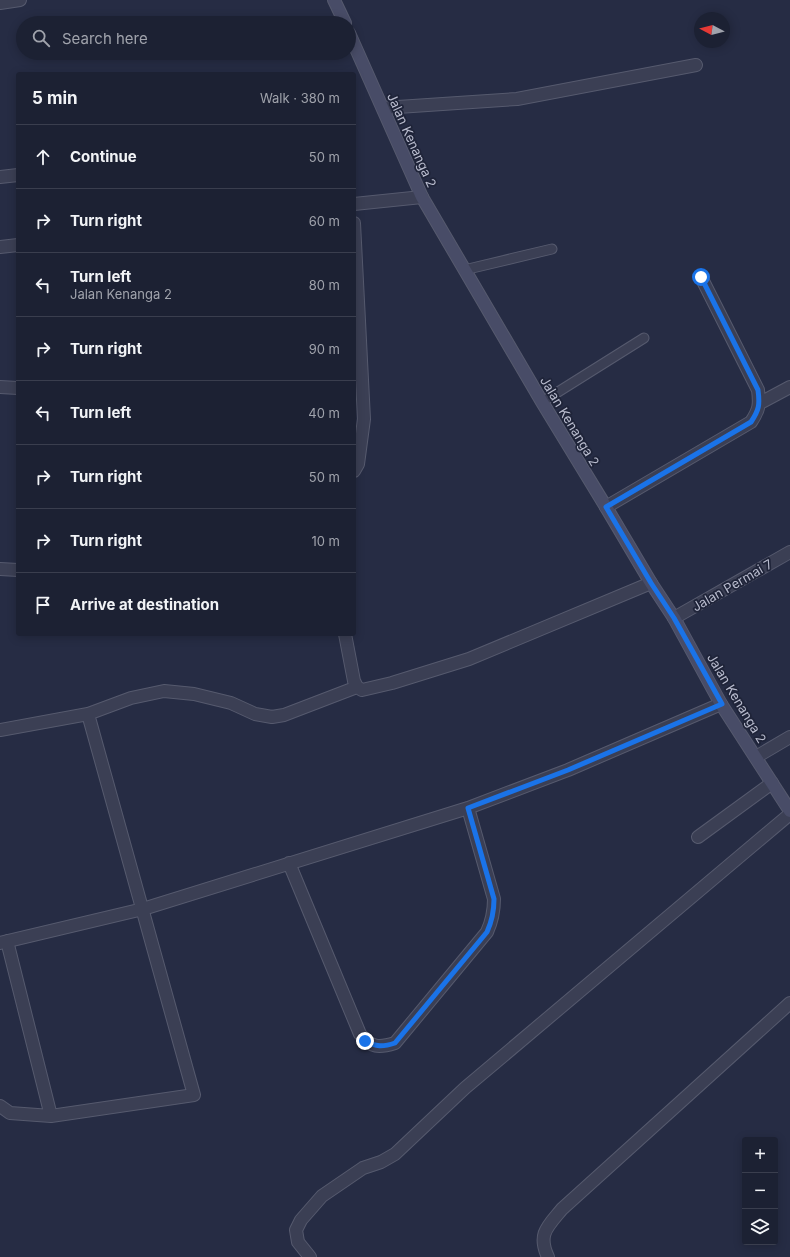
<!DOCTYPE html>
<meta charset="utf-8">
<style>
body{margin:0;font-family:Inter,sans-serif;background:#25293b;color:#f1f3f6}
.controls{position:absolute;right:12px;bottom:12px;display:grid;overflow:hidden;border-radius:4px;box-shadow:0 2px 10px #0003}
.controls button{width:36px;height:36px;display:grid;place-items:center;padding:0;border:0;border-bottom:1px solid #3a3e4e;background:#1c2133;color:#f1f3f6;font:20px sans-serif}
.compass{position:absolute;left:694px;top:12px;width:36px;height:36px;border-radius:50%;background:#1c2133;box-shadow:0 2px 10px #0003;rotate:277deg}
.stop{position:absolute;width:12px;height:12px;margin:-9px;border:3px solid #1a73e8;border-radius:50%;background:#fff}
.stop.end{background:#1a73e8;border-color:#fff;box-shadow:0 1px 4px #0008}
.list{margin:0;padding:0;list-style:none}
h2{display:flex;justify-content:space-between;align-items:center;height:52px;margin:0;padding:0 16px;font-size:17px}
h2 small{font-size:13px;font-weight:400;color:#a0a3ac}
.list li{display:grid;grid-template-columns:26px 1fr auto;gap:12px;align-items:center;box-sizing:border-box;height:64px;padding:0 16px;border-top:1px solid #3a3e4e}
.list b{display:block;font-size:15px;white-space:nowrap}
.list p{margin:0;font-size:13px;white-space:nowrap;color:#a0a3ac}
.list em{font-size:13px;font-style:normal;color:#a0a3ac}
.icon{flex:none;width:22px;height:22px;fill:none;stroke:currentColor;stroke-width:2;stroke-linecap:round;stroke-linejoin:round}
.map{position:relative;flex:none;width:790px;height:1257px;overflow:hidden}
.search{position:absolute;background:#1c2133;box-shadow:0 2px 10px #0003;left:16px;top:16px;width:340px;height:44px;display:flex;align-items:center;gap:10px;box-sizing:border-box;padding:0 14px;border-radius:22px;color:#a0a3ac;font-size:15px}
.panel{position:absolute;background:#1c2133;box-shadow:0 2px 10px #0003;left:16px;top:72px;width:340px;height:564px;border-radius:4px}
.map>svg:first-child{display:block}
.lines{fill:none;stroke-linecap:round;stroke-linejoin:round}
.service-casing{stroke:#565a6e;stroke-width:11}
.minor-casing{stroke:#565a6e;stroke-width:14}
.secondary-casing{stroke:#565a6e;stroke-width:14}
.service{stroke:#3b3f54;stroke-width:9}
.minor{stroke:#3b3f54;stroke-width:12}
.secondary{stroke:#484c67;stroke-width:12}
.route{stroke:#1a73e8;stroke-width:5}
.labels{text-anchor:middle;stroke-width:3.5;stroke-linejoin:round;paint-order:stroke}
.street-label{font-size:13px;fill:#b8bbcd;stroke:#1f2439}
</style>
<div class="map">
<svg width="790" height="1257" viewBox="0 0 790 1257">
<rect width="100%" height="100%" fill="#262c44"/>
<g class="lines">
<defs>
<path id="service" d="M 464,270 L 552,249
M 542,402 L 644,338"/>
<path id="minor" d="M 0,3 L 20,0
M 383,108 L 517,99 L 696,65
M 0,177 L 18,175
M 354,204 L 422,197
M 354,223 L 364,419 L 358,464 L 354,471
M 0,247 L 18,245
M 0,387 L 18,388
M 760,403 L 790,387
M 606,507 L 751,422 C 759,410 760,405 758,390 L 701,277
M 0,569 L 18,570
M 674,618 L 790,552
M 345,634 L 354,681 L 357,687 L 362,690 L 392,683 L 469,659 L 651,583
M 0,730 L 88,714 L 131,698 L 164,691 L 194,694 L 231,703 L 255,714 L 272,717 L 284,715 L 357,687
M 756,757 L 790,737
M 698,837 L 772,783
M 289,863 L 360,1034 C 371,1048 379,1048 395,1043 L 487,932 C 492,921 494,912 494,899 L 468,808
M 7,941 L 51,1116
M 0,943 L 143,909 L 468,808 L 568,770 L 721,704
M 0,1106 L 10,1113 L 51,1116 L 194,1095 L 88,714
M 310,1257 L 298,1242 L 296,1230 L 301,1220 L 322,1196 L 363,1168 L 381,1162 L 395,1154 L 465,1088 L 790,814
M 548,1257 C 537,1234 548,1226 562,1209 L 790,1003"/>
<path id="secondary" d="M 334,0 L 345,23
M 349,33 L 422,197 L 542,402 L 606,507 L 651,583 L 674,618 L 721,704 L 790,811"/>
</defs>
<use href="#service" class="service-casing"/>
<use href="#minor" class="minor-casing"/>
<use href="#secondary" class="secondary-casing"/>
<use href="#service" class="service"/>
<use href="#minor" class="minor"/>
<use href="#secondary" class="secondary"/>
</g>
<g class="lines">
<path class="route" d="M 365,1041 C 376,1047 383,1047 395,1043 L 487,932 C 492,921 494,912 494,899 L 468,808 L 568,770 L 722,704 L 674,618 L 651,583 L 606,507 L 751,422 C 759,410 760,405 758,390 L 701,277"/>
</g>
<g class="labels">
<g class="street-label">
<text transform="translate(412 140) rotate(66)" y="5">Jalan Kenanga 2</text>
<text transform="translate(570 421) rotate(59)" y="5">Jalan Kenanga 2</text>
<text transform="translate(732 585) rotate(-30)" y="5">Jalan Permai 7</text>
<text transform="translate(737 698) rotate(59)" y="5">Jalan Kenanga 2</text>
</g>
</g>
</svg>
<div class="controls">
<button>+</button>
<button>−</button>
<button><svg class="icon" aria-label="layers" viewBox="0 0 24 24"><path d="M12 4l9 5-9 5-9-5zM3 14l9 5 9-5"/></svg></button>
</div>
<svg class="compass" viewBox="-18 -18 36 36"><path d="M0-13l5 13h-10z" fill="#e53935"/><path d="M0 13l5-13h-10z" fill="#a0a3ac"/></svg>
<div class="stop" style="left:701px;top:277px"></div>
<div class="stop end" style="left:365px;top:1041px"></div>
<div class="search"><svg class="icon" aria-label="search" viewBox="0 0 24 24"><circle cx="10" cy="10" r="6"/><path d="M15 15l6 6"/></svg>Search here</div>
<section class="panel">
<h2>5 min<small>Walk · 380 m</small></h2>
<ul class="list">
<li><svg class="icon" aria-label="ahead" viewBox="0 0 24 24"><path d="M12 20V5M6 11l6-6 6 6"/></svg><div><b>Continue</b></div><em>50 m</em></li>
<li><svg class="icon" aria-label="right" viewBox="0 0 24 24"><path d="M7 20v-9h11M14 6l5 5-5 5"/></svg><div><b>Turn right</b></div><em>60 m</em></li>
<li><svg class="icon" aria-label="left" viewBox="0 0 24 24"><path d="M17 20v-9H6M10 6l-5 5 5 5"/></svg><div><b>Turn left</b><p>Jalan Kenanga 2</p></div><em>80 m</em></li>
<li><svg class="icon" aria-label="right" viewBox="0 0 24 24"><path d="M7 20v-9h11M14 6l5 5-5 5"/></svg><div><b>Turn right</b></div><em>90 m</em></li>
<li><svg class="icon" aria-label="left" viewBox="0 0 24 24"><path d="M17 20v-9H6M10 6l-5 5 5 5"/></svg><div><b>Turn left</b></div><em>40 m</em></li>
<li><svg class="icon" aria-label="right" viewBox="0 0 24 24"><path d="M7 20v-9h11M14 6l5 5-5 5"/></svg><div><b>Turn right</b></div><em>50 m</em></li>
<li><svg class="icon" aria-label="right" viewBox="0 0 24 24"><path d="M7 20v-9h11M14 6l5 5-5 5"/></svg><div><b>Turn right</b></div><em>10 m</em></li>
<li><svg class="icon" aria-label="arrive" viewBox="0 0 24 24"><path d="M6 21V4h12l-3 4 3 4H6"/></svg><div><b>Arrive at destination</b></div></li>
</ul>
</section>
</div>
